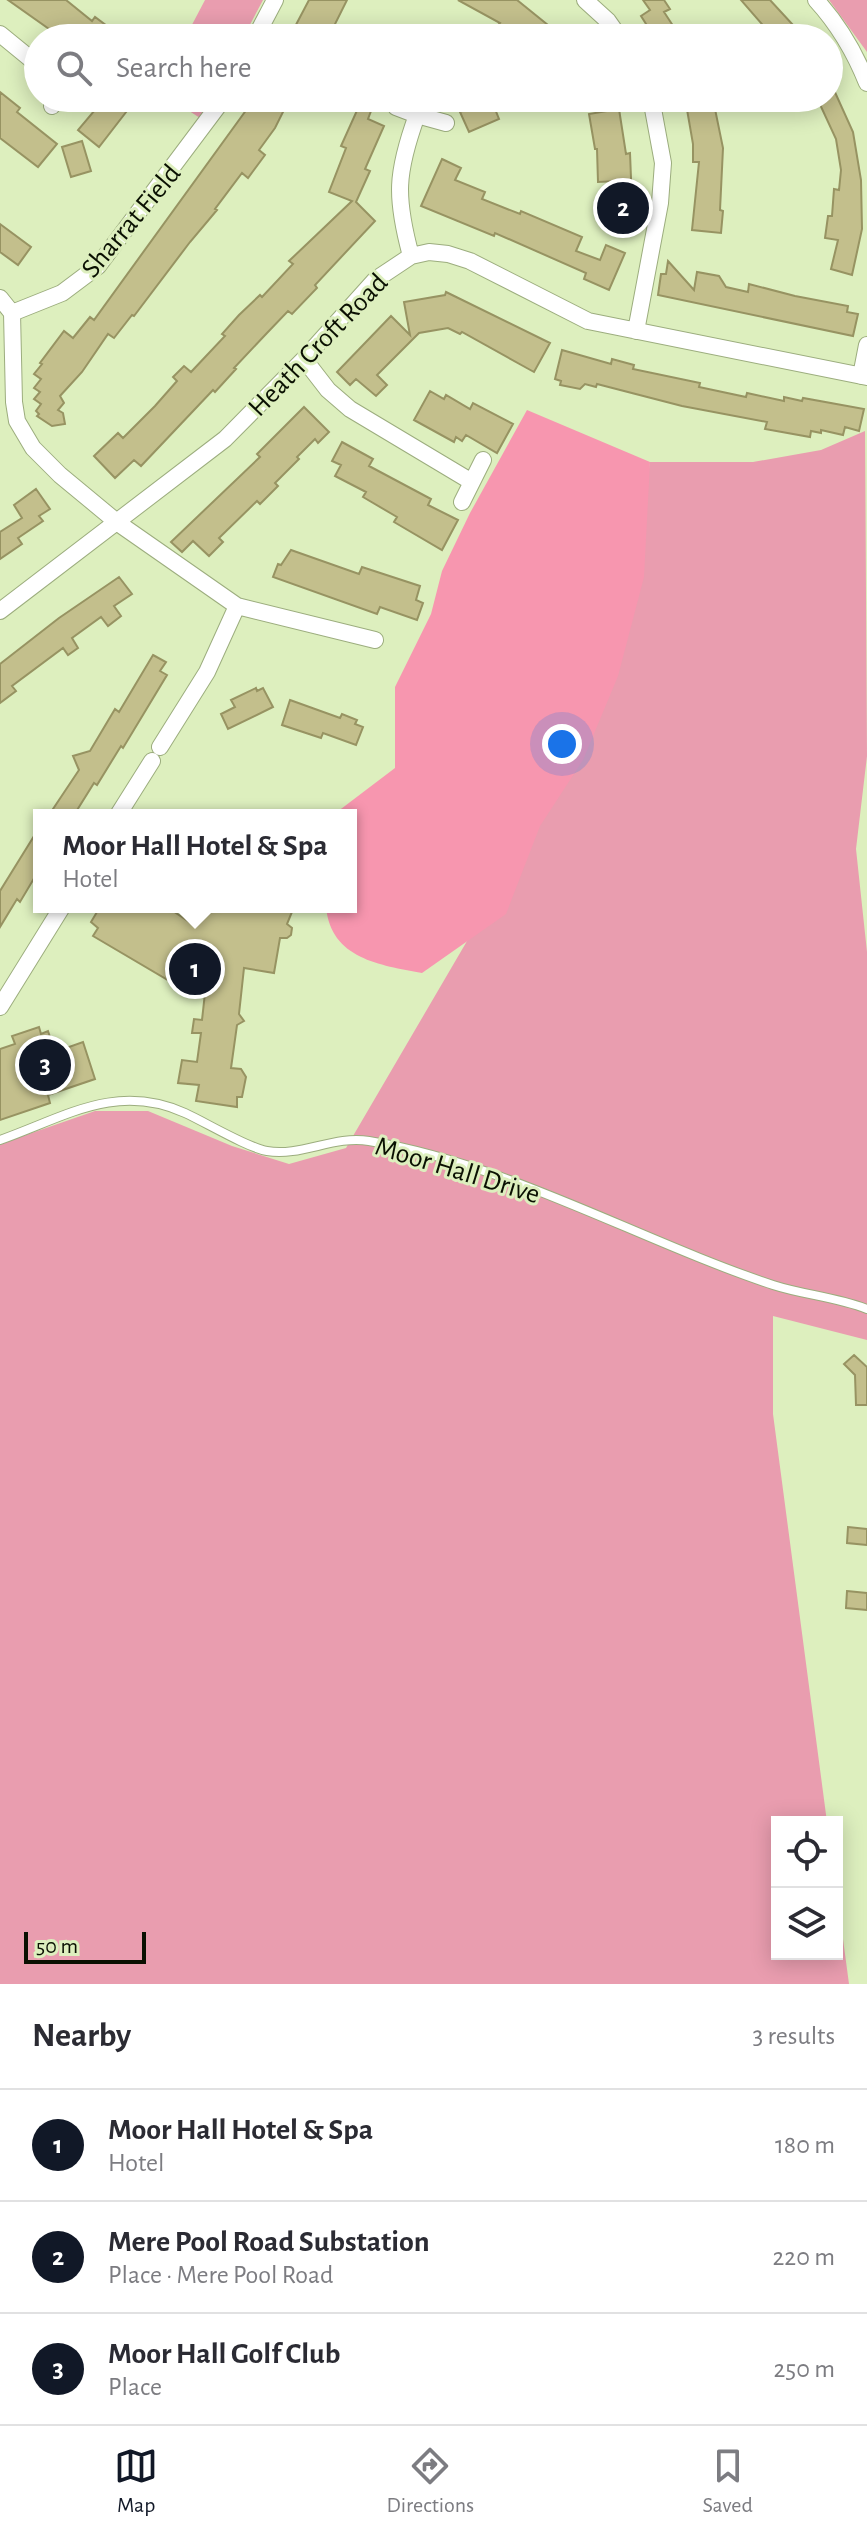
<!DOCTYPE html>
<meta charset="utf-8">
<style>
body{margin:0;font-family:"Alegreya Sans",sans-serif;background:#f2f2f3;color:#2b2b33}
.controls{position:absolute;right:24px;bottom:24px;display:grid;overflow:hidden;border-radius:0px;box-shadow:0 4px 20px #0003}
.controls button{width:72px;height:72px;display:grid;place-items:center;padding:0;border:0;border-bottom:2px solid #e1e1e2;background:#fff;color:#2b2b33;font:40px sans-serif}
.scale{position:absolute;left:24px;bottom:20px;width:122px;box-sizing:border-box;padding-left:8px;border:4px solid #0a1002;border-top:0;font-size:22px;line-height:28px;white-space:nowrap;color:#0a1002;-webkit-text-stroke:6px #ddefbe;paint-order:stroke}
.you{position:absolute;left:562px;top:744px;width:28px;height:28px;margin:-20px;border:6px solid #fff;border-radius:50%;background:#1a73e8;box-shadow:0 0 0 12px #1a73e833}
.badge{display:grid;place-items:center;width:52px;height:52px;border-radius:50%;background:#111827;color:#fff;font-size:26px;font-weight:700}
.pin{position:absolute;translate:-50% -50%;border:4px solid #fff;box-shadow:0 2px 8px #0006}
.popup{position:absolute;left:33px;top:809px;width:324px;height:104px;box-sizing:border-box;display:grid;place-content:center;border-radius:0px;background:#fff;filter:drop-shadow(0 2px 6px #0005);font-size:26px;white-space:nowrap;color:#7c7c81}
.popup b{font-size:30px;color:#2b2b33}
.popup::after{content:'';position:absolute;left:50%;top:100%;margin-left:-16px;border:16px solid transparent;border-top-color:#fff}
.list{margin:0;padding:0;list-style:none}
h2{display:flex;justify-content:space-between;align-items:center;height:104px;margin:0;padding:0 32px;font-size:34px}
h2 small{font-size:26px;font-weight:400;color:#7c7c81}
.list li{display:grid;grid-template-columns:52px 1fr auto;gap:24px;align-items:center;box-sizing:border-box;height:112px;padding:0 32px;border-top:2px solid #e1e1e2}
.list b{display:block;font-size:30px;white-space:nowrap}
.list p{margin:0;font-size:26px;white-space:nowrap;color:#7c7c81}
.list em{font-size:26px;font-style:normal;color:#7c7c81}
.icon{flex:none;width:44px;height:44px;fill:none;stroke:currentColor;stroke-width:2;stroke-linecap:round;stroke-linejoin:round}
.map{position:relative;flex:none;width:867px;height:1984px;overflow:hidden}
.search{position:absolute;background:#fff;box-shadow:0 4px 20px #0003;left:24px;right:24px;top:24px;height:88px;display:flex;align-items:center;gap:20px;box-sizing:border-box;padding:0 28px;border-radius:44px;color:#7c7c81;font-size:30px}
.sheet{height:440px;background:#fff}
nav{display:flex;justify-content:space-around;align-items:center;box-sizing:border-box;height:112px;border-top:2px solid #e1e1e2;background:#fff;font-size:22px;color:#7c7c81}
nav a{display:grid;justify-items:center;gap:4px}
nav .on{color:#111827}
.map>svg:first-child{display:block}
.green{fill:#e99daf}
.forest{fill:#f796af}
.building{fill:#c3bf8c;stroke:#979362;stroke-width:2}
.lines{fill:none;stroke-linecap:round;stroke-linejoin:round}
.service-casing{stroke:#9cad7e;stroke-width:10}
.minor-casing{stroke:#9cad7e;stroke-width:18}
.service{stroke:#fff;stroke-width:8}
.minor{stroke:#fff;stroke-width:16}
.labels{text-anchor:middle;stroke-width:6;stroke-linejoin:round;paint-order:stroke}
.street-label{font-size:28px;fill:#0a1002;stroke:#ddefbe}
</style>
<div class="map">
<svg width="867" height="1984" viewBox="0 0 867 1984">
<rect width="100%" height="100%" fill="#ddefbe"/>
<path class="green" d="M 205,0 L 263,0 L 243,38 L 185,38 Z
M 829,0 L 867,0 L 867,52 Z
M 180,98 L 211,98 L 200,118 L 177,103 Z
M 865,431 L 867,756 L 856,849 L 867,952 L 867,1340 L 773,1316 L 773,1414 L 827,1822 L 777,1822 L 777,1954 L 837,1954 L 837,1894 L 849,1984 L 0,1984 L 0,1144 L 95,1111 L 148,1111 L 232,1146 L 289,1164 L 346,1148 L 484,912 L 615,677 L 650,462 L 753,462 L 821,450 Z"/>
<path class="forest" d="M 527,410 L 650,462 L 644,577 L 618,676 L 583,760 L 540,826 L 506,914 L 422,973 C 380,965 331,959 326,907 L 351,907 L 351,815 L 333,815 L 395,768 L 395,687 L 431,614 L 442,571 L 470,513 Z"/>
<path class="building" d="M 8,0 L 66,0 L 92,21 L 95,17 L 123,38 L 86,38 L 79,33 L 76,37 L 67,30 L 59,36 Z
M 309,0 L 347,0 L 335,24 L 340,27 L 334,38 L 289,38 Z
M 458,0 L 517,0 L 564,38 L 518,38 L 498,25 L 500,23 Z
M 643,0 L 664,0 L 670,9 L 664,12 L 681,38 L 655,38 L 641,16 L 650,10 Z
M 741,0 L 770,0 L 805,38 L 774,38 Z
M 829,79 L 853,132 L 861,180 L 862,229 L 852,275 L 831,269 L 838,240 L 825,238 L 828,216 L 832,216 L 834,189 L 839,190 L 841,170 L 836,139 L 817,98 L 829,98 Z
M 0,92 L 20,108 L 17,112 L 57,144 L 38,167 L 0,138 Z
M 105,98 L 119,98 L 130,107 L 99,147 L 78,130 Z
M 255,98 L 281,98 L 279,102 L 286,106 L 275,128 L 259,150 L 265,155 L 248,178 L 242,173 L 215,209 L 217,210 L 190,242 L 134,316 L 132,315 L 114,338 L 108,334 L 82,372 L 60,396 L 64,403 L 58,410 L 63,413 L 65,424 L 52,426 L 37,416 L 39,414 L 36,411 L 41,404 L 34,399 L 40,392 L 34,388 L 41,379 L 34,374 L 42,364 L 40,363 L 64,331 L 73,338 L 90,317 L 94,320 Z
M 685,98 L 709,98 L 712,110 L 715,109 L 723,148 L 720,210 L 723,211 L 721,233 L 692,230 L 699,162 L 693,162 L 693,144 Z
M 491,99 L 499,119 L 469,132 L 460,112 Z
M 359,106 L 371,111 L 368,119 L 384,126 L 365,169 L 370,171 L 356,202 L 375,221 L 315,285 L 317,288 L 292,314 L 288,311 L 267,333 L 234,368 L 236,369 L 215,392 L 213,390 L 141,466 L 134,460 L 115,478 L 94,456 L 118,433 L 123,438 L 155,406 L 177,381 L 173,377 L 184,366 L 191,372 L 225,336 L 222,334 L 239,315 L 260,295 L 262,297 L 293,264 L 289,261 L 352,201 L 329,192 L 346,148 L 341,146 Z
M 619,109 L 626,154 L 630,153 L 632,203 L 626,217 L 613,212 L 617,203 L 609,200 L 618,181 L 598,182 L 597,149 L 595,149 L 589,114 Z
M 82,141 L 91,171 L 71,177 L 62,147 Z
M 442,159 L 461,168 L 455,180 L 485,192 L 482,199 L 520,214 L 521,211 L 582,237 L 576,251 L 600,260 L 606,245 L 625,253 L 609,290 L 584,279 L 586,273 L 495,233 L 494,236 L 421,206 Z
M 0,224 L 31,247 L 18,265 L 0,252 Z
M 668,261 L 694,290 L 697,272 L 719,276 L 726,287 L 748,292 L 749,284 L 795,296 L 848,306 L 847,312 L 858,314 L 853,336 L 658,295 L 661,274 L 666,274 Z
M 446,292 L 550,343 L 534,372 L 462,332 L 460,334 L 448,328 L 419,333 L 377,375 L 387,385 L 376,396 L 356,379 L 350,385 L 337,372 L 391,316 L 410,335 L 404,302 L 445,295 Z
M 562,350 L 611,364 L 612,359 L 634,365 L 633,369 L 700,383 L 699,387 L 746,397 L 747,393 L 784,401 L 784,397 L 802,401 L 803,398 L 864,409 L 859,431 L 845,427 L 843,435 L 821,430 L 821,433 L 811,431 L 810,437 L 765,429 L 767,422 L 682,406 L 597,384 L 596,387 L 585,384 L 580,389 L 560,385 L 561,381 L 555,379 Z
M 430,391 L 444,399 L 446,395 L 470,409 L 473,403 L 513,424 L 497,453 L 466,435 L 462,441 L 456,437 L 454,442 L 414,420 Z
M 304,407 L 329,432 L 318,443 L 315,439 L 297,457 L 299,459 L 275,483 L 278,486 L 260,504 L 257,501 L 219,538 L 223,542 L 209,556 L 193,541 L 182,552 L 171,542 L 260,457 L 257,454 Z
M 342,442 L 373,459 L 369,466 L 431,499 L 428,505 L 458,520 L 442,550 L 394,522 L 397,517 L 363,497 L 366,492 L 335,476 L 341,465 L 332,461 Z
M 36,489 L 50,509 L 39,516 L 43,521 L 18,538 L 22,544 L 0,559 L 0,532 L 22,518 L 14,505 Z
M 291,550 L 359,574 L 362,567 L 420,586 L 416,600 L 423,603 L 417,620 L 380,607 L 377,614 L 273,577 L 278,564 L 281,565 Z
M 119,577 L 132,594 L 114,606 L 121,616 L 108,626 L 101,617 L 72,638 L 78,648 L 68,655 L 63,648 L 12,686 L 16,691 L 0,703 L 0,664 L 59,618 Z
M 153,655 L 166,662 L 160,671 L 167,675 L 123,748 L 121,746 L 97,785 L 94,783 L 74,815 L 49,815 L 79,770 L 73,756 L 90,751 L 115,709 L 119,712 Z
M 256,688 L 257,691 L 263,688 L 273,707 L 228,729 L 221,714 L 235,707 L 231,700 Z
M 290,700 L 340,718 L 342,714 L 357,720 L 355,724 L 363,727 L 356,745 L 323,733 L 321,738 L 282,725 Z
M 39,828 L 39,870 L 20,902 L 17,899 L 0,927 L 0,891 Z
M 100,907 L 167,907 L 194,925 L 206,907 L 294,907 L 287,924 L 292,928 L 291,935 L 287,938 L 280,938 L 274,973 L 244,968 L 239,1014 L 244,1021 L 237,1025 L 231,1068 L 241,1069 L 246,1077 L 242,1097 L 237,1097 L 237,1107 L 196,1101 L 199,1085 L 178,1083 L 182,1060 L 197,1062 L 201,1033 L 192,1033 L 194,1019 L 202,1020 L 205,993 L 178,986 L 93,936 L 98,928 L 91,922 Z
M 39,1027 L 41,1034 L 48,1031 L 55,1052 L 83,1042 L 95,1079 L 48,1095 L 50,1103 L 0,1120 L 0,1049 L 15,1044 L 12,1036 Z
M 854,1355 L 867,1367 L 867,1405 L 856,1405 L 855,1375 L 844,1364 Z
M 848,1527 L 867,1529 L 867,1545 L 847,1543 Z
M 847,1591 L 867,1593 L 867,1610 L 846,1608 Z"/>
<g class="lines">
<defs>
<path id="service" d="M 0,1140 C 65,1117 116,1082 185,1113 C 205,1122 248,1148 267,1151 C 301,1157 334,1135 369,1141 C 511,1165 638,1240 773,1285 C 804,1295 836,1297 867,1309"/>
<path id="minor" d="M 585,0 L 608,21 L 620,38
M 816,0 C 838,24 855,53 867,83
M 0,34 L 38,65
M 255,38 L 275,0
M 52,106 L 57,98
M 396,107 L 417,115 C 396,173 395,197 411,256
M 417,115 L 446,123
M 0,298 L 12,313 L 14,402 L 17,421 L 33,448 L 60,475 L 118,523 L 237,606 L 375,640
M 12,313 L 62,293 L 98,266 L 224,98
M 636,331 L 660,203 L 663,163 L 651,98
M 304,359 L 328,390 L 350,409 L 472,482 L 483,460
M 861,376 L 867,345
M 462,502 L 472,482
M 0,611 L 225,439 L 304,359 L 375,280 L 411,256 L 429,252 L 448,254 L 470,261 L 588,321 L 867,377
M 160,747 L 207,672 L 237,606
M 118,815 L 152,761
M 0,1007 L 62,907"/>
</defs>
<use href="#service" class="service-casing"/>
<use href="#minor" class="minor-casing"/>
<use href="#service" class="service"/>
<use href="#minor" class="minor"/>
</g>
<g class="labels">
<g class="street-label">
<text transform="translate(130 220) rotate(-50)" y="10">Sharrat Field</text>
<text transform="translate(317 344) rotate(-46)" y="10">Heath Croft Road</text>
<text transform="translate(458 1169) rotate(17)" y="10">Moor Hall Drive</text>
</g>
</g>
</svg>
<div class="controls">
<button><svg class="icon" aria-label="locate" viewBox="0 0 24 24"><circle cx="12" cy="12" r="6"/><path d="M12 2v4M12 18v4M2 12h4M18 12h4"/></svg></button>
<button><svg class="icon" aria-label="layers" viewBox="0 0 24 24"><path d="M12 4l9 5-9 5-9-5zM3 14l9 5 9-5"/></svg></button>
</div>
<div class="scale">50 m</div>
<div class="you"></div>
<div class="pin badge" style="left:195px;top:969px">1</div>
<div class="popup"><b>Moor Hall Hotel &amp; Spa</b>Hotel</div>
<div class="pin badge" style="left:623px;top:208px">2</div>
<div class="pin badge" style="left:45px;top:1065px">3</div>
<div class="search"><svg class="icon" aria-label="search" viewBox="0 0 24 24"><circle cx="10" cy="10" r="6"/><path d="M15 15l6 6"/></svg>Search here</div>
</div>
<section class="sheet">
<h2>Nearby<small>3 results</small></h2>
<ul class="list">
<li><span class="badge">1</span><div><b>Moor Hall Hotel &amp; Spa</b><p>Hotel</p></div><em>180 m</em></li>
<li><span class="badge">2</span><div><b>Mere Pool Road Substation</b><p>Place · Mere Pool Road</p></div><em>220 m</em></li>
<li><span class="badge">3</span><div><b>Moor Hall Golf Club</b><p>Place</p></div><em>250 m</em></li>
</ul>
</section>
<nav>
<a class="on"><svg class="icon" aria-label="map" viewBox="0 0 24 24"><path d="M3 6l6-2 6 2 6-2v14l-6 2-6-2-6 2zM9 4v14M15 6v14"/></svg>Map</a>
<a><svg class="icon" aria-label="directions" viewBox="0 0 24 24"><path d="M12 3l9 9-9 9-9-9zM9 14v-3h6M13 9l2 2-2 2"/></svg>Directions</a>
<a><svg class="icon" aria-label="saved" viewBox="0 0 24 24"><path d="M7 4h10v16l-5-4-5 4z"/></svg>Saved</a>
</nav>
